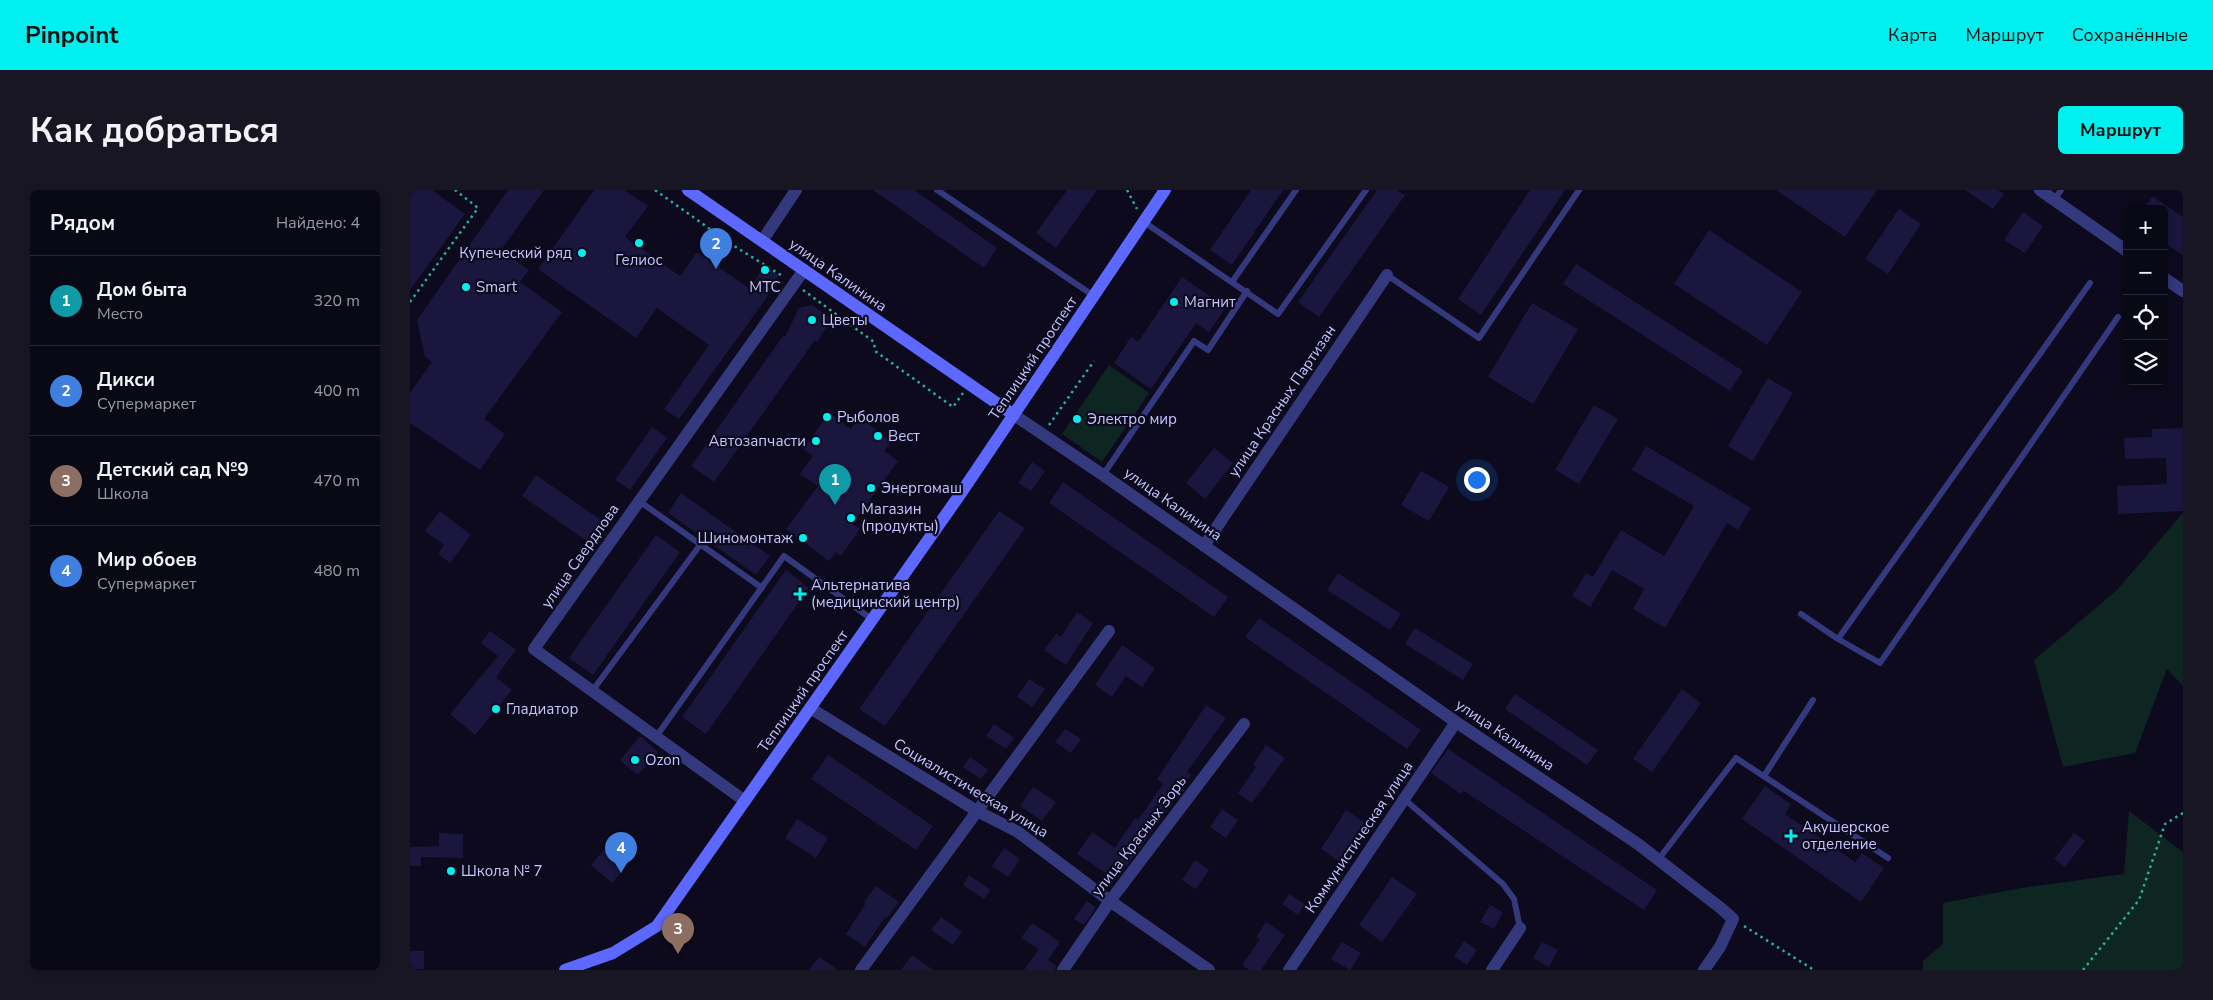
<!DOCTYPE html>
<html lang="ru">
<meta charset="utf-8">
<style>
body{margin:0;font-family:"Nunito Sans",sans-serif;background:#171622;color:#f1f3f6}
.controls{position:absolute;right:15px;top:15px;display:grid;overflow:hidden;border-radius:8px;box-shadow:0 2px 8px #0003}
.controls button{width:45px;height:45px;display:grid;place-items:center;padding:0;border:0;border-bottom:1px solid #292934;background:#090815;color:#f1f3f6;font:25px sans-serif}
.you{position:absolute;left:1066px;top:289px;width:18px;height:18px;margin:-12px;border:4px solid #fff;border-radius:50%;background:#1a73e8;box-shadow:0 0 0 8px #1a73e833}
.badge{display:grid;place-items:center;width:32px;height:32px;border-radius:50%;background:#00f0f0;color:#fff;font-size:16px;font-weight:700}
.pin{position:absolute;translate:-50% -41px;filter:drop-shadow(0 1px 2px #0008)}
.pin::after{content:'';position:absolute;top:26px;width:18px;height:15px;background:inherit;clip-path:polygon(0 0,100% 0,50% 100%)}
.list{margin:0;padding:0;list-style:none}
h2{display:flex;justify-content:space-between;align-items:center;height:65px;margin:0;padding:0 20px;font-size:21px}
h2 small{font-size:16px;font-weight:400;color:#999aa0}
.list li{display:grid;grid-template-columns:32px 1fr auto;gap:15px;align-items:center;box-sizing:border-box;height:90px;padding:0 20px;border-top:1px solid #292934}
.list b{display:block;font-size:19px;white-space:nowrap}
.list p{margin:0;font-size:16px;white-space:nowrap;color:#999aa0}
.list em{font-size:16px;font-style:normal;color:#999aa0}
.icon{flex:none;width:28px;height:28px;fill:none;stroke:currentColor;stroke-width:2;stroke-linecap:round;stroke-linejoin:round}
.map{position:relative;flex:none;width:1773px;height:780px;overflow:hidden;border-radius:8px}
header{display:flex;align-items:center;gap:30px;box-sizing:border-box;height:70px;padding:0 25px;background:#00f0f0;color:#111}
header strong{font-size:24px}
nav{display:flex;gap:28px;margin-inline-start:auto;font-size:18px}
.intro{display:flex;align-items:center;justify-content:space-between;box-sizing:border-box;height:120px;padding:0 30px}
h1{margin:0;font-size:35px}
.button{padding:12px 22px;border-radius:8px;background:#00f0f0;color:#111;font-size:18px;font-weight:700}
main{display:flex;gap:30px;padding:0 30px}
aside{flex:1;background:#090815;border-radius:8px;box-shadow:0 2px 8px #0003}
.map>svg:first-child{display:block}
.green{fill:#0d2622}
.building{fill:#1a163d}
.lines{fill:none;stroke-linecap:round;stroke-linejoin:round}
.path{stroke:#29af9a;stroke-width:2.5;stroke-dasharray:2.5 4;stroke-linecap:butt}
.lane{stroke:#34387c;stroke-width:6}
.street{stroke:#34387c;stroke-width:12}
.secondary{stroke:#5c68ff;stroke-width:12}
.poi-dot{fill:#00f0f0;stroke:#0c0a1c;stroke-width:2}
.labels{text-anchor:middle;stroke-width:4.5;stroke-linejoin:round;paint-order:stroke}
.poi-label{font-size:15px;fill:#c6c5ff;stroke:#0c0a1c;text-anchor:start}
.street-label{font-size:15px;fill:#c6c5ff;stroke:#0c0a1c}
</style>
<header>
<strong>Pinpoint</strong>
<nav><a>Карта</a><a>Маршрут</a><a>Сохранённые</a></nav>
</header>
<div class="intro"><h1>Как добраться</h1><a class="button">Маршрут</a></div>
<main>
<aside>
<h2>Рядом<small>Найдено: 4</small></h2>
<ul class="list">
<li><span class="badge" style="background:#0f9aa8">1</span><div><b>Дом быта</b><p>Место</p></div><em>320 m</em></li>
<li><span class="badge" style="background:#3f7fe0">2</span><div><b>Дикси</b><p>Супермаркет</p></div><em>400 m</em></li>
<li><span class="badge" style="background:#8d6e63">3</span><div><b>Детский сад №9</b><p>Школа</p></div><em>470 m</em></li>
<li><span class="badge" style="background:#3f7fe0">4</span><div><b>Мир обоев</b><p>Супермаркет</p></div><em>480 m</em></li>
</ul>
</aside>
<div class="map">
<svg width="1773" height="780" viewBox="0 0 1773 780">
<rect width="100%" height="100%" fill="#0c0a1c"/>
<path class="green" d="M 699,175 L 739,203 L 692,272 L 652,244 Z
M 1773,323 L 1773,496 L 1757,479 L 1725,563 L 1653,577 L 1624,470 L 1707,400 Z
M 1719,621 L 1773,662 L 1773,780 L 1513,780 L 1513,771 L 1533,754 L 1533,713 L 1611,698 L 1714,684 Z"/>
<path class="building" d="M 0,0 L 22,0 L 55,24 L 0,100 Z
M 98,0 L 134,0 L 91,60 L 119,80 L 110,92 L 152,122 L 74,229 L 95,244 L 70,280 L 0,233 L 0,203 L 22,172 L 15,167 L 7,130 Z
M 184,0 L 214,0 L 238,16 L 215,47 L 270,86 L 287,62 L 340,99 L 354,76 L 369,85 L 355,110 L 269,229 L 254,219 L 299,155 L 247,118 L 226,148 L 128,79 Z
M 463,0 L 504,0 L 587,58 L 574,78 Z
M 657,0 L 687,0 L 646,58 L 626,43 Z
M 841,0 L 873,0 L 822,75 L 800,60 Z
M 967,0 L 986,0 L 995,5 L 909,127 L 888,112 Z
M 1120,0 L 1155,0 L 1071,125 L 1048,109 Z
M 1366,0 L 1467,0 L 1435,47 Z
M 1555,0 L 1588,0 L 1594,4 L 1583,19 Z
M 1742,6 L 1773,27 L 1773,65 L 1754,53 L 1754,19 L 1734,19 Z
M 1489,19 L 1511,34 L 1478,84 L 1455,69 Z
M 1613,22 L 1633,36 L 1615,63 L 1594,50 Z
M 1299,40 L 1392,102 L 1357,155 L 1264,94 Z
M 1166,74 L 1333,181 L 1320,201 L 1153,94 Z
M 772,87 L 816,117 L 799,142 L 786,133 L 741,199 L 704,173 L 721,147 L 728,152 Z
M 1122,113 L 1168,139 L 1123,214 L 1078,187 Z
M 402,115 L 422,129 L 407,152 L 405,150 L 304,292 L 281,276 L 373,146 L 375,147 L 389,118 Z
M 1358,188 L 1383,203 L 1343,271 L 1318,256 Z
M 1184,215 L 1208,229 L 1169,294 L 1145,280 Z
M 419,223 L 441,239 L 449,227 L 482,251 L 474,261 L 488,271 L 442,334 L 450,339 L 431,366 L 426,362 L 419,371 L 376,339 L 408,296 L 390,284 L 403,266 L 393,259 Z
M 242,237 L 257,248 L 220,300 L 205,290 Z
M 1773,238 L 1773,321 L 1708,324 L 1707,296 L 1757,294 L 1756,268 L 1715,269 L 1714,248 L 1742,247 L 1742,239 Z
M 1236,256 L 1341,318 L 1328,340 L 1317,333 L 1255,438 L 1223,419 L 1234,399 L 1202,380 L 1180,417 L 1162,406 L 1176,383 L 1183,387 L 1211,340 L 1254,366 L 1284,316 L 1222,280 Z
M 804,258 L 823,273 L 795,309 L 776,293 Z
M 622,272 L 635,281 L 621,301 L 608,293 Z
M 1011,281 L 1039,297 L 1019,331 L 991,315 Z
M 126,285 L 191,330 L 177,351 L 112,306 Z
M 653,292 L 818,407 L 804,427 L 639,313 Z
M 271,303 L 360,366 L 346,385 L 258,323 Z
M 30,321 L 61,345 L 40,373 L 28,364 L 34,355 L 15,341 Z
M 589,321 L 615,338 L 475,536 L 449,519 Z
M 246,345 L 270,362 L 183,485 L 159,468 Z
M 376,380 L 399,398 L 296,544 L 272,527 Z
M 928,383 L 991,424 L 980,440 L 917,400 Z
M 667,422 L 683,433 L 656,475 L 634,460 L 646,444 L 651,447 Z
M 849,428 L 1011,540 L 997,559 L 835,447 Z
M 1005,438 L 1063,474 L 1053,490 L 995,454 Z
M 80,441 L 106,460 L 86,487 L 102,500 L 65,545 L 40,524 L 88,466 L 71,453 Z
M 712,455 L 745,478 L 732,497 L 716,486 L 702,507 L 685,495 Z
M 619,489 L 635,499 L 622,517 L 607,507 Z
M 1272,499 L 1291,513 L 1242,582 L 1223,569 Z
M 1105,504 L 1188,560 L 1177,575 L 1095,519 Z
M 796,515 L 816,528 L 777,582 L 781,585 L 743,641 L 706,690 L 667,664 L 682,642 L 705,658 L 725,628 L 728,630 L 753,594 L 747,589 Z
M 584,534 L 604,548 L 596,559 L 576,546 Z
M 655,539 L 671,549 L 661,563 L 645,552 Z
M 230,546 L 248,562 L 228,585 L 210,570 Z
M 856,555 L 875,568 L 842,613 L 828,603 L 846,577 L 843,575 Z
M 1038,559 L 1247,700 L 1234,720 L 1054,601 L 1051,604 L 1021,583 Z
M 418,565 L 523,636 L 506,660 L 401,589 Z
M 560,567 L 578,580 L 571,589 L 553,577 Z
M 1355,596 L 1381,614 L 1375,624 L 1445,672 L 1452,663 L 1474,678 L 1451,712 L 1332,629 Z
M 623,597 L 646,612 L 632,631 L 610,616 Z
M 812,619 L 828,630 L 816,648 L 800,637 Z
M 936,620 L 955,633 L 930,672 L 911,659 Z
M 387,629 L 418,648 L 406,668 L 375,648 Z
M 29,643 L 53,644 L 53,668 L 11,667 L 11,676 L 0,676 L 0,657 L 29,656 Z
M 1664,643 L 1675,651 L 1655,677 L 1644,669 Z
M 204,648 L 225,665 L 202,693 L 181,675 Z
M 594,658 L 610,669 L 598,687 L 582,676 Z
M 785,670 L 799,680 L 786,699 L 772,690 Z
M 559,685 L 581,700 L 574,709 L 553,695 Z
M 982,687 L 1007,704 L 972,752 L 949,735 Z
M 466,696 L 489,712 L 477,728 L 475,727 L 455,757 L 436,744 L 456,713 L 454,712 Z
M 879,704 L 895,714 L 888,725 L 872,714 Z
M 677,711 L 686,717 L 674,735 L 664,729 Z
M 1080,715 L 1093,722 L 1084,739 L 1070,732 Z
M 531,727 L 552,742 L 543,755 L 521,740 Z
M 856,732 L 875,745 L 851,780 L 839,780 L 832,775 L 850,749 L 846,747 Z
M 622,733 L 650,752 L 638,770 L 646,776 L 645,780 L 614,780 L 629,759 L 611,748 Z
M 1054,751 L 1067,760 L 1057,775 L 1044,766 Z
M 932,752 L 951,763 L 940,780 L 921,769 Z
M 1132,752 L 1148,760 L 1139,777 L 1123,768 Z
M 0,761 L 14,761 L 14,779 L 0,779 Z
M 502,765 L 523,780 L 491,780 Z
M 409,767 L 428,780 L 399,780 Z"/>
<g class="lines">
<path class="path" d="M 245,0 L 321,54 L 374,87
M 717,0 L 727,19
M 393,100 L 464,152 L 465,161 L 543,217 L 553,203
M 0,112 L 68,18 L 45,0
M 639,235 L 684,171
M 1334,736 L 1404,780
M 1673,780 L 1729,710 L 1755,634 L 1773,623"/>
<path class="lane" d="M 527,0 L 684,106
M 1644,10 L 1651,0
M 734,32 L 868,124 L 956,0
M 977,85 L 1069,148 L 1169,0
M 822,92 L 886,0
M 693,285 L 784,151 L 798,160 L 837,101
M 229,311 L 352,398
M 1391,424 L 1428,449 L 1680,93
M 1428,449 L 1470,473 L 1708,127
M 183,500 L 290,355
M 246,547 L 374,366 L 463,430
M 1354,586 L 1403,510
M 994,609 L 1093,694 L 1104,709 L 1110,738
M 1248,670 L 1326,568 L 1478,668"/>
<path class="street" d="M 1630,0 L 1717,61
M 352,51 L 386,0
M 1754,88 L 1773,101
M 604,225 L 693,285 L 1046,532 L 1228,654 L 1312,719 L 1323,729 L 1310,757 L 1294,780
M 794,356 L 977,85
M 400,518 L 567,621 L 608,642 L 700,711 L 799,780
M 335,611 L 124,459 L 394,80
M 451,780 L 699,441
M 653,780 L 700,711 L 834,534
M 879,780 L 1046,532
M 1082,780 L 1110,738"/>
<path class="secondary" d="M 278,0 L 604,225
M 155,780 L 203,763 L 247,736 L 549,306 L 755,0"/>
</g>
<g class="poi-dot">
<circle cx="229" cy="53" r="5"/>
<circle cx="172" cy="63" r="5"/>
<circle cx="355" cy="80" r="5"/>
<circle cx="56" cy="97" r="5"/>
<circle cx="764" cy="112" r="5"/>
<circle cx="402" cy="130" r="5"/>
<circle cx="417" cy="227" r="5"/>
<circle cx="667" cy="229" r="5"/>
<circle cx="468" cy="246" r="5"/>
<circle cx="406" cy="251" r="5"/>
<circle cx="461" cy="298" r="5"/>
<circle cx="441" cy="328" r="5"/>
<circle cx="393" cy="348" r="5"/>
<path d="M387.5 396.5h5v5h5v5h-5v5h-5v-5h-5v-5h5z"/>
<circle cx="86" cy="519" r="5"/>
<circle cx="225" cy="570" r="5"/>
<path d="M1378.5 638.5h5v5h5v5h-5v5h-5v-5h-5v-5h5z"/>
<circle cx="41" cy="681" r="5"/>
</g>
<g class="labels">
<g class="poi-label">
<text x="162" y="68" text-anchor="end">Купеческий ряд</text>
<text x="229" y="75" text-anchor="middle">Гелиос</text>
<text x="66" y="102">Smart</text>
<text x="355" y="102" text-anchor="middle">МТС</text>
<text x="774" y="117">Магнит</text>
<text x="412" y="135">Цветы</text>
<text x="427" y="232">Рыболов</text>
<text x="677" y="234">Электро мир</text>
<text x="478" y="251">Вест</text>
<text x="396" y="256" text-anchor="end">Автозапчасти</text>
<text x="471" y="303">Энергомаш</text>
<text x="451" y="324">Магазин<tspan x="451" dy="17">(продукты)</tspan></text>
<text x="383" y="353" text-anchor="end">Шиномонтаж</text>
<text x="401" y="400">Альтернатива<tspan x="401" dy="17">(медицинский центр)</tspan></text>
<text x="96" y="524">Гладиатор</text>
<text x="235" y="575">Ozon</text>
<text x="1392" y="642">Акушерское<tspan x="1392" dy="17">отделение</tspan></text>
<text x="51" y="686">Школа № 7</text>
</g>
<g class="street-label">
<text transform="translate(428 85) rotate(35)" y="5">улица Калинина</text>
<text transform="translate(623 168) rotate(-56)" y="5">Теплицкий проспект</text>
<text transform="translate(872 211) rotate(-56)" y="5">улица Красных Партизан</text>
<text transform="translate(763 314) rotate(35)" y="5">улица Калинина</text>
<text transform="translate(170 366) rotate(-55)" y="5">улица Свердлова</text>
<text transform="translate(393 501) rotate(-55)" y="5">Теплицкий проспект</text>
<text transform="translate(1095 545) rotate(34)" y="5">улица Калинина</text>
<text transform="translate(561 598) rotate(31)" y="5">Социалистическая улица</text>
<text transform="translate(729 646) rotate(-53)" y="5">улица Красных Зорь</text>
<text transform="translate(949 647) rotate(-56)" y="5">Коммунистическая улица</text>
</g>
</g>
</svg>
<div class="controls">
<button>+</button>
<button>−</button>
<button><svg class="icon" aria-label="locate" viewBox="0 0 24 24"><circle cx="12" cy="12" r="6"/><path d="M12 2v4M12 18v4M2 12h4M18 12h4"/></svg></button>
<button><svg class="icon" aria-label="layers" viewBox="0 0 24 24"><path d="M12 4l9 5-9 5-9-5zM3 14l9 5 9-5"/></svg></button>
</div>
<div class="you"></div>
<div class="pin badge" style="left:425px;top:315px;background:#0f9aa8">1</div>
<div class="pin badge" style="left:306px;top:79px;background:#3f7fe0">2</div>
<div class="pin badge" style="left:268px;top:764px;background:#8d6e63">3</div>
<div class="pin badge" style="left:211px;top:683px;background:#3f7fe0">4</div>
</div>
</main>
